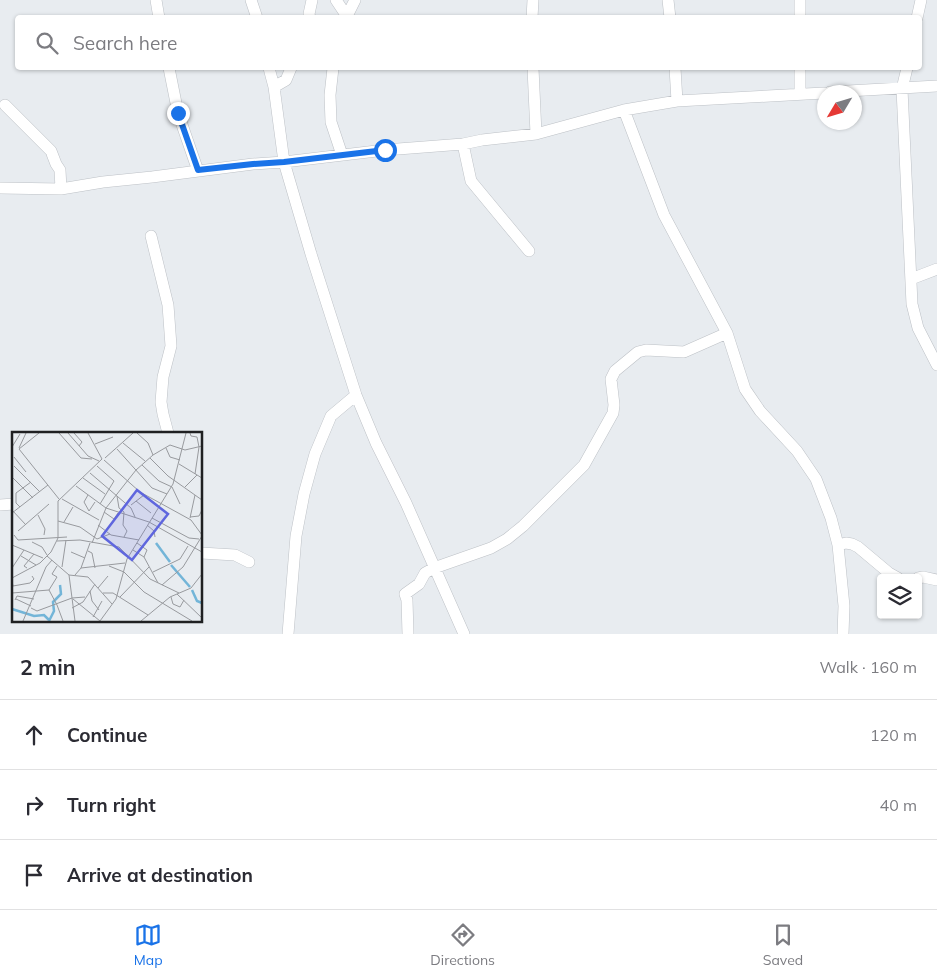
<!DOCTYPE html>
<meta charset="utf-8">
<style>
body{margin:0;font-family:Mulish,sans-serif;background:#f2f2f3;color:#2b2b33}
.controls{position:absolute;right:15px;bottom:15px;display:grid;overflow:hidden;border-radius:5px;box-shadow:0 1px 4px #0004}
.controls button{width:45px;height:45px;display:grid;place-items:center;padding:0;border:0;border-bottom:1px solid #e1e1e2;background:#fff;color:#2b2b33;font:25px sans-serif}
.compass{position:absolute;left:817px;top:85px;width:45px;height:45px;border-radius:50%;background:#fff;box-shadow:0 1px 4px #0004;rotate:232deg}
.stop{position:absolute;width:15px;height:15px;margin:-11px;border:4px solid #1a73e8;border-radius:50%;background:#fff}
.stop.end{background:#1a73e8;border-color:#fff;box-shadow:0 1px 5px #0008}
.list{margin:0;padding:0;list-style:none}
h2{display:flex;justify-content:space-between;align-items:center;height:65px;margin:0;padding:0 20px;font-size:21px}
h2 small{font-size:16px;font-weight:400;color:#7c7c81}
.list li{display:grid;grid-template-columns:32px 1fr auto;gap:15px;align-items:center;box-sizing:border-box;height:70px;padding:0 20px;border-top:1px solid #e1e1e2}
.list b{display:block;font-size:19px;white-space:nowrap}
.list em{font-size:16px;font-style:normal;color:#7c7c81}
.icon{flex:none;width:28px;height:28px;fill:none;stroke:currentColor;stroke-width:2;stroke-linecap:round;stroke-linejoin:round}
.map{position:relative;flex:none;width:937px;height:634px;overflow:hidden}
.search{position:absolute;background:#fff;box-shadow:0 1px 4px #0004;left:15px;right:15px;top:15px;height:55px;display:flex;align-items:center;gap:12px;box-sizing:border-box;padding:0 18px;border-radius:5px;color:#7c7c81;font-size:19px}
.sheet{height:275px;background:#fff}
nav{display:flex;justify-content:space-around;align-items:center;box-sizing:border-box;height:70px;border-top:1px solid #e1e1e2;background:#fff;font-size:14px;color:#7c7c81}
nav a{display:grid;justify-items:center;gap:2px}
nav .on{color:#1a73e8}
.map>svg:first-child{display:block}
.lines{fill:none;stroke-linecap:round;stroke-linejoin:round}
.minor-casing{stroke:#bdc1c6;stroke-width:12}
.minor{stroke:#fff;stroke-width:11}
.route{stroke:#1a73e8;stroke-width:6}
.inset-river{fill:none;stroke:#73b5d8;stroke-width:2.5}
.inset-road{fill:none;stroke:#989a9e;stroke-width:1}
.view{fill:#5f66de;fill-opacity:0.15;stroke:#5f66de;stroke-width:2.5}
.inset-edge{fill:none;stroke:#1f2022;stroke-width:2.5}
</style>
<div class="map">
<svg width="937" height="634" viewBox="0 0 937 634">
<rect width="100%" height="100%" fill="#e8ecf0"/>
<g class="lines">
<defs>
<path id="minor" d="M 156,0 L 159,18
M 251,0 L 257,18
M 336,0 L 346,15
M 668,0 L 670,18
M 800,0 L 800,18
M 310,18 L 309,14 L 312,0
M 346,18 L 355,0
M 532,18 L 533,0
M 917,18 L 921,0
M 169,68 L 178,113 L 198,171
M 269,68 L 274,87 L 284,162 L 311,254 L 356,395 L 376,443 L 406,503 L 464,634
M 333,68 L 330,95 L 331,122 L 342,155
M 533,68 L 536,134
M 675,68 L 677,101
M 800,68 L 800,94
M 907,68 L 902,89 L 912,304 L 918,328 L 937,365
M 274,87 L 286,80 L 291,68
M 830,92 L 937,86
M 5,105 L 51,151 L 56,164 L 60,170 L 61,189
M 624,110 L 664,215 L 727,333 L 745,389 L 760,411 L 797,451 L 816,479 L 831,518 L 838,545 L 844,606 L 843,634
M 463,144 L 471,181 L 529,251
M 0,188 L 61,189 L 103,182 L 152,177 L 253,164 L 284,162 L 385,150 L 463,144 L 482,140 L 536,134 L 624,110 L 677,101 L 824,93
M 151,236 L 168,305 L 171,346 L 163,377 L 161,402 L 163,414 L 168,433
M 911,279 L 937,269
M 0,505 L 14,504
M 838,545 L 846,543 L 852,544 L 858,547 L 889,573 L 898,578
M 201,553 L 235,555 L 249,562
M 918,578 L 923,577 L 937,580
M 288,634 L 296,536 L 304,494 L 315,454 L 331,416 L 356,395
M 408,634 L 407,600 L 405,594 L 419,584 L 425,573 L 434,568 L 491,548 L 507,539 L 523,526 L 584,465 L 613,413 L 614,405 L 611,379 L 615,371 L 638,352 L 646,350 L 684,352 L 727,333"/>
</defs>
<use href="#minor" class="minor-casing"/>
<use href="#minor" class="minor"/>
</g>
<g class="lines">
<path class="route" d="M 178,113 L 198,170 L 253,164 L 284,162 L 385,150"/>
</g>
<g transform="translate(12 432)">
<rect width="190" height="190" fill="#e8ecf0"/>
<path class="inset-river" d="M 144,111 L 158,130M 159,133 L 178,155M 180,158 L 185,169 L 190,171M 0,177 L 22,184 L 32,183 L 37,188M 37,189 L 42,179 L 41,170 L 49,162 L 48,153"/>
<path class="inset-road" d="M 47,1 L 69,26 L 80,27M 56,1 L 76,24 L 87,29M 62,1 L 70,10 L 67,14M 76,1 L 90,27M 125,1 L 136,11 L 141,23M 178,1 L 179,4 L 185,5 L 187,15M 111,11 L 133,29M 83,12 L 101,5M 0,15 L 8,2M 7,16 L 14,1M 154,16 L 158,25 L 168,28M 7,17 L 47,67M 7,17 L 27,1M 105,17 L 140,56 L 155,62M 2,25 L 14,40M 93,26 L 121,1M 138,26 L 156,44 L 190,68M 92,28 L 128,60 L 179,88 L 190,103M 167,32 L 190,46M 130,33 L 147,49 L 160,55 L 168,72M 2,34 L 28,60M 85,34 L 102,49 L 88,72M 78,41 L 119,76 L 123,85M 183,42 L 187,15M 0,45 L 21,66M 71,46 L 93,62M 64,54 L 94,76 L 124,38 L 141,23 L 158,13 L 173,18 L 190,14M 173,55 L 185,43M 76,63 L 72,70 L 77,79 L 83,70M 105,64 L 107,76 L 112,80 L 111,93 L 115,99 L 112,105M 50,67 L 87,88M 124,69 L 139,81M 119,73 L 132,63M 8,75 L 4,71 L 4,61 L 19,50M 0,78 L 14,93M 92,80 L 102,87 L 106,81M 0,81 L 36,53M 26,83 L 33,97 L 32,103M 178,85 L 187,84 L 190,78M 140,86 L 177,106 L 187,107M 178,86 L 183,63M 46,89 L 68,95 L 85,107 L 98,102M 52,90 L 61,75M 86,93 L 99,103 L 127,108M 135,93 L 142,99 L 143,105M 6,99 L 37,72M 2,103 L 6,108 L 55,105M 45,109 L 68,108 L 107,115 L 138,147 L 167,161M 20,110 L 30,115 L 35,123M 80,111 L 94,76 L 137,90 L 190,120M 125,111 L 135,118 L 132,125M 0,113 L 31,126M 121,118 L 132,125 L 146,151M 76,119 L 80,121 L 83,136M 59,120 L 73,126M 9,124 L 24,133M 35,124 L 57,143 L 63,189M 97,134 L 112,140 L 132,160 L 180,189M 50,135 L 54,108M 0,136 L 12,118M 15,136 L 12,134 L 22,122M 69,136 L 113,131M 141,140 L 168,127 L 176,114M 57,143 L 76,145 L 100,172M 63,143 L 69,136 L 78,111M 0,146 L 28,131 L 39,120 L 46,106 L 46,69 L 90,27M 0,149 L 1,154 L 18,151 L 22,147 L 20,144M 150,153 L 171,135 L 190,104M 86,156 L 96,144M 37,158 L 45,173M 78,159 L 80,169 L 87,178M 0,161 L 37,158 L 45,145 L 40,142 L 45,134M 91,161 L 101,161 L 136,183M 165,162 L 190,186M 108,165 L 137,135M 159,165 L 161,172 L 168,175 L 172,168M 4,167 L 19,174M 61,167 L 88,189M 3,168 L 5,164 L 22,167M 45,173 L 51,189M 19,176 L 25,179 L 60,166 L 73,165M 60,176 L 71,170 L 83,152M 81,185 L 90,169M 11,189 L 34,135 L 40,128M 88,189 L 104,167 L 115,127 L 161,52 L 174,1M 129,189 L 158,165 L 179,156 L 190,142"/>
<path class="view" d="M 125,58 L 156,82 L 120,128 L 90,104 Z"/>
<rect width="190" height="190" class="inset-edge"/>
</g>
</svg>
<div class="controls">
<button><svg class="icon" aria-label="layers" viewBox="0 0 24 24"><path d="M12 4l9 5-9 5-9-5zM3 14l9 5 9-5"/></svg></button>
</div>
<svg class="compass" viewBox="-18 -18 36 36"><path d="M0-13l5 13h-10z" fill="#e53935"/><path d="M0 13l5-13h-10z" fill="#7c7c81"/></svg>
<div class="stop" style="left:385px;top:150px"></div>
<div class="stop end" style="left:178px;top:113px"></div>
<div class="search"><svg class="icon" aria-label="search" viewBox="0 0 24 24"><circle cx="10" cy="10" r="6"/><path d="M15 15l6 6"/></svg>Search here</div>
</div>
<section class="sheet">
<h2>2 min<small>Walk · 160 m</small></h2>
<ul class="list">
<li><svg class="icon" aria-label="ahead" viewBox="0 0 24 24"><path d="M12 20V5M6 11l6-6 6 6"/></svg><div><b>Continue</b></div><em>120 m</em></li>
<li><svg class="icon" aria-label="right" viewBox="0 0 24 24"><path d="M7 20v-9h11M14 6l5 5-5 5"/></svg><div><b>Turn right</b></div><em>40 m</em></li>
<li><svg class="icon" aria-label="arrive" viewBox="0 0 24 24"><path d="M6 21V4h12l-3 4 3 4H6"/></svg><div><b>Arrive at destination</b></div></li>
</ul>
</section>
<nav>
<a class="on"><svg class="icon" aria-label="map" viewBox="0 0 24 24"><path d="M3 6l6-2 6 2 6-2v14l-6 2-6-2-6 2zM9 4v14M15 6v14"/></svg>Map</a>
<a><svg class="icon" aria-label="directions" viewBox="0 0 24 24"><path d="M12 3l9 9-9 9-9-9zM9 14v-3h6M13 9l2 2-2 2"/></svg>Directions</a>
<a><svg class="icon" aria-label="saved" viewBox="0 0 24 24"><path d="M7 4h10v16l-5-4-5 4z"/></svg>Saved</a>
</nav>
